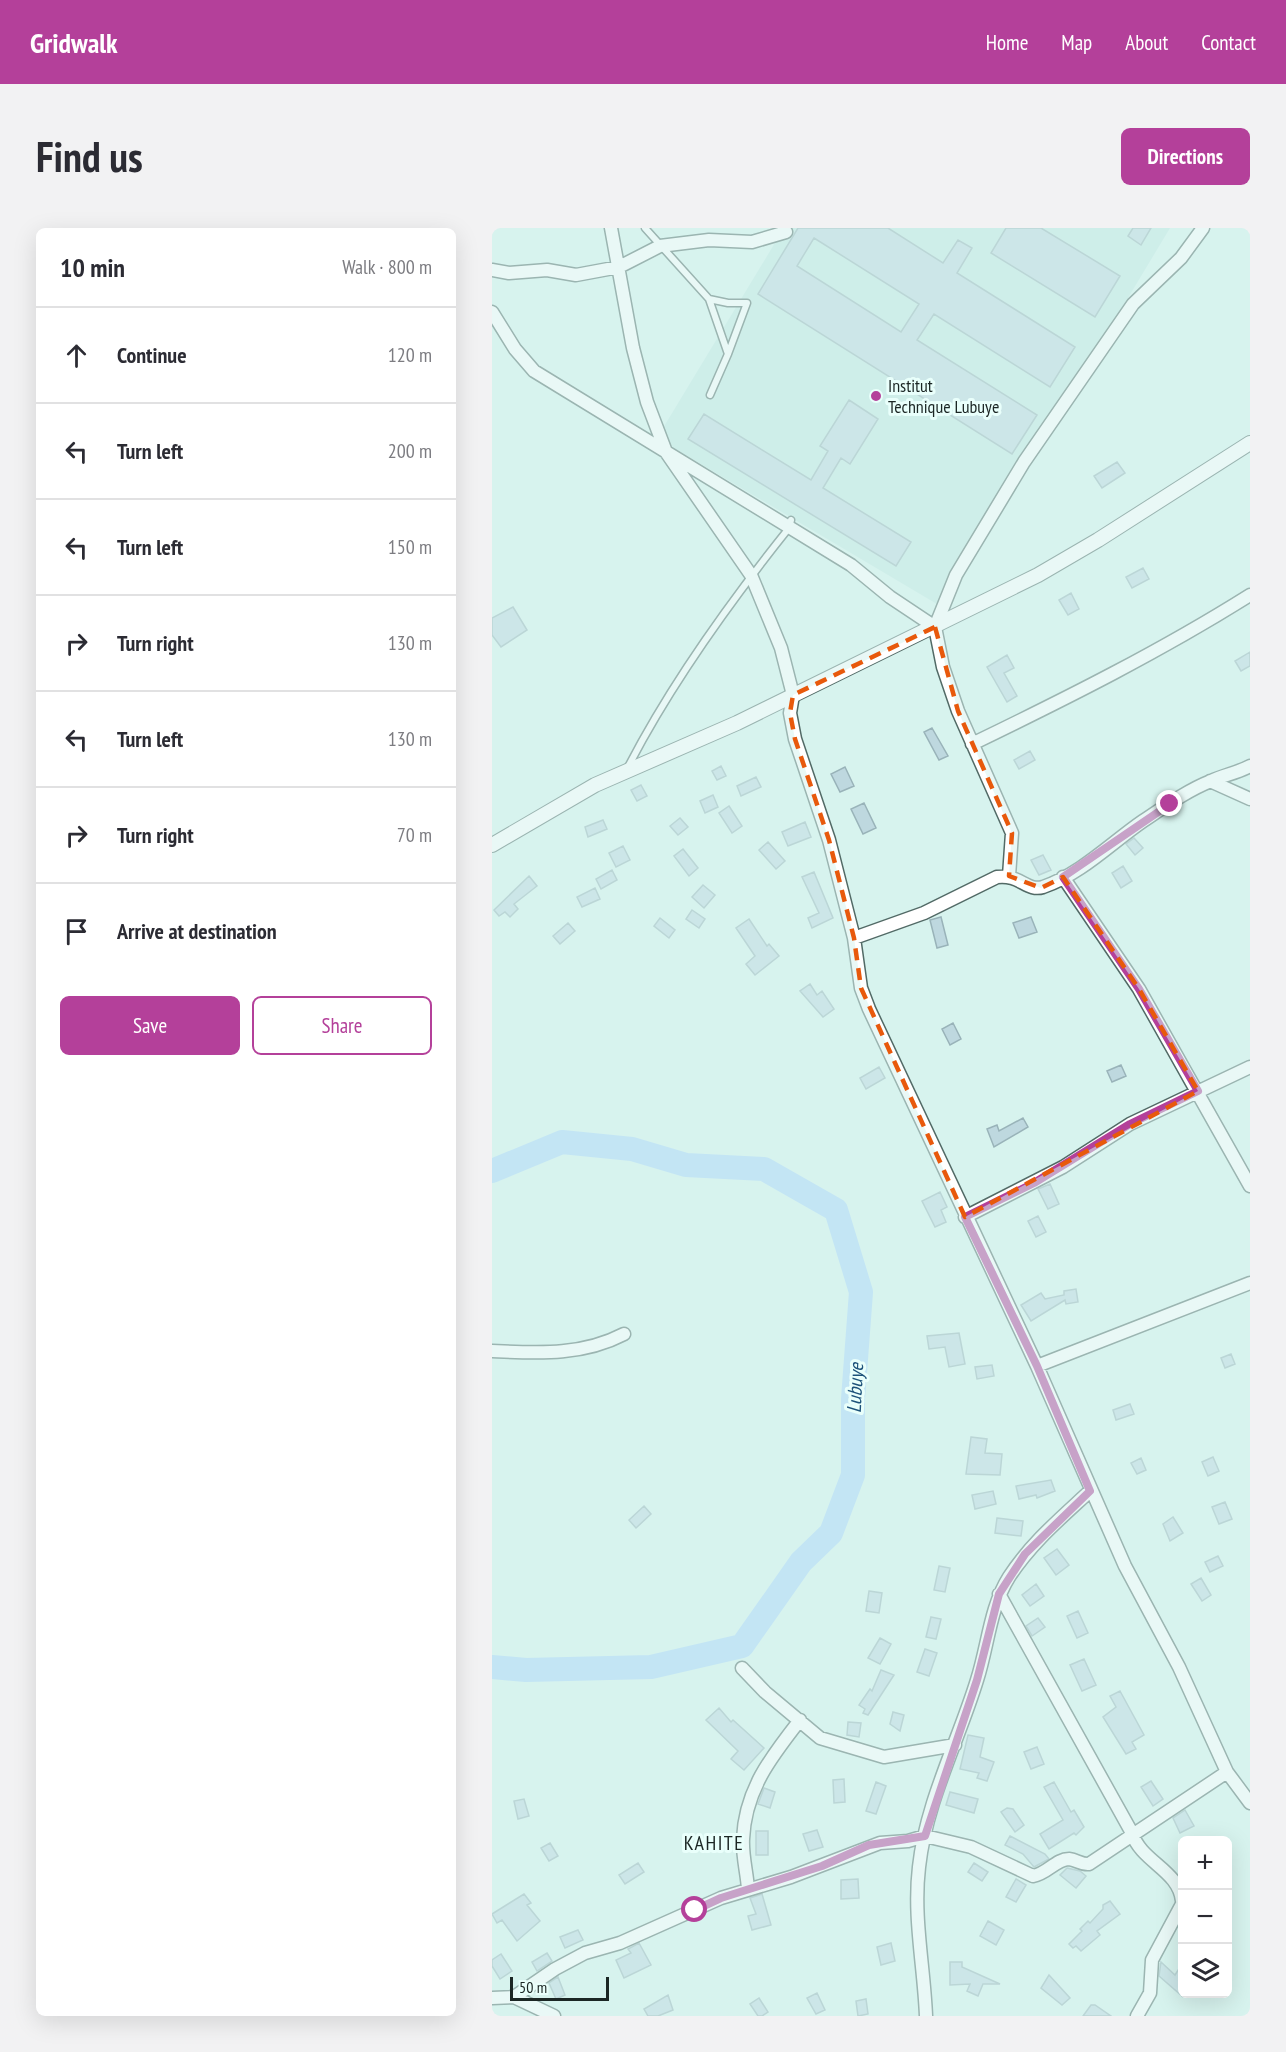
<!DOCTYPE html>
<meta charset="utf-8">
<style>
body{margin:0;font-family:"PT Sans Narrow",sans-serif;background:#f2f2f3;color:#2b2b33}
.controls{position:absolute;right:18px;bottom:18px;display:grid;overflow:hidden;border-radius:9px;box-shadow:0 6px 24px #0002}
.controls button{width:54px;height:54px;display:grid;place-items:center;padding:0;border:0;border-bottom:2px solid #e1e1e2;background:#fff;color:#2b2b33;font:30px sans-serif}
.scale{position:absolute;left:18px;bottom:15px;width:99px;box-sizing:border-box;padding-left:6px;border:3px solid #1b2624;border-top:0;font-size:16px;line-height:21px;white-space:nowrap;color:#1b2624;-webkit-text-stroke:4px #e9fffb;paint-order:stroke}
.stop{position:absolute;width:18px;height:18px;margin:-14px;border:4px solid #b4409a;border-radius:50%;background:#fff}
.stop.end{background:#b4409a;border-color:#fff;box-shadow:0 2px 6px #0008}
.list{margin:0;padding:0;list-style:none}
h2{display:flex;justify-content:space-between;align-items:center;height:78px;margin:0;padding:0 24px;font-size:26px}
h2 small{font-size:20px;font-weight:400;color:#7c7c81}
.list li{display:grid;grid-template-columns:39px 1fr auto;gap:18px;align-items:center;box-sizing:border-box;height:96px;padding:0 24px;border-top:2px solid #e1e1e2}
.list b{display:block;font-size:22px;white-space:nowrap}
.list em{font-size:20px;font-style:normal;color:#7c7c81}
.actions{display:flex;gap:12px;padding:18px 24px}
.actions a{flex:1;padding:14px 0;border:2px solid #b4409a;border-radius:9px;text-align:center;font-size:21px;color:#b4409a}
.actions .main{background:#b4409a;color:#fff}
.icon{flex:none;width:33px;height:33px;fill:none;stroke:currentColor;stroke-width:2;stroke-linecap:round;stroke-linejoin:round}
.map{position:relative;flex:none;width:758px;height:1788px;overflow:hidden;border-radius:9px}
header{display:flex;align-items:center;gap:36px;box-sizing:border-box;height:84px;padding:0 30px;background:#b4409a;color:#fff}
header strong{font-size:28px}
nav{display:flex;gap:33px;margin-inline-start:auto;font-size:21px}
.intro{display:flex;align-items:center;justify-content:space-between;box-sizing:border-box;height:144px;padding:0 36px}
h1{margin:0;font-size:42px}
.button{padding:15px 27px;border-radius:9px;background:#b4409a;color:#fff;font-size:21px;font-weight:700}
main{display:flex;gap:36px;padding:0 36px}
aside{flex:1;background:#fff;border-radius:9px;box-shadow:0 6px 24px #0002}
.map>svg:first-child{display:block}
.built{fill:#c4e8e2}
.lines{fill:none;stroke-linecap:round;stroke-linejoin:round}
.river{stroke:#abd5fb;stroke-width:24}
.building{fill:#bed8df;stroke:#99b3b9;stroke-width:1.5;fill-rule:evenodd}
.service-casing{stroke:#526a66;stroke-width:9}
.minor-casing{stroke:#526a66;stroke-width:15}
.tertiary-casing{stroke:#526a66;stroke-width:16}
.service{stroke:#fff;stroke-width:6}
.minor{stroke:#fff;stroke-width:12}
.tertiary{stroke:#fff;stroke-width:14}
.route{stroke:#b4409a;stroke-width:8}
.marked{fill:none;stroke:#e8590c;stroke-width:4.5;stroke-dasharray:12 8;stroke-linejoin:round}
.poi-dot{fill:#b4409a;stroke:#e9fffb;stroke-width:2}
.labels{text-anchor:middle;stroke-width:6;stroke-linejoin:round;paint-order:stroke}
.poi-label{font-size:18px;fill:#1b2624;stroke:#e9fffb;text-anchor:start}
.water-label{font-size:20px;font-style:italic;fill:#1d527a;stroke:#e9fffb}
.neighbourhood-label{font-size:20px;letter-spacing:1.5px;fill:#1b2624;stroke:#e9fffb}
</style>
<header>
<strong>Gridwalk</strong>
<nav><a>Home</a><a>Map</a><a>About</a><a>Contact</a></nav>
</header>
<div class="intro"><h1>Find us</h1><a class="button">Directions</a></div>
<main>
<aside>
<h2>10 min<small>Walk · 800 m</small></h2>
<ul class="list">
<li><svg class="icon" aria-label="ahead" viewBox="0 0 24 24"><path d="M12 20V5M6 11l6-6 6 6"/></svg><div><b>Continue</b></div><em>120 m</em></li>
<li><svg class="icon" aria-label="left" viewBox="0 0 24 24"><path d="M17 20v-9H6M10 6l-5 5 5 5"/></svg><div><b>Turn left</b></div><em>200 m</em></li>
<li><svg class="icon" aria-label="left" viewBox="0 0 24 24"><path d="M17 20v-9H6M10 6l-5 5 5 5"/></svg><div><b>Turn left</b></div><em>150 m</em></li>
<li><svg class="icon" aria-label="right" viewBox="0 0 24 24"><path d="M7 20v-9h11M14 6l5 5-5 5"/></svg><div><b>Turn right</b></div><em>130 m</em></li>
<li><svg class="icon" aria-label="left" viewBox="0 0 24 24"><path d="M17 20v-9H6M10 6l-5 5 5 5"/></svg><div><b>Turn left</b></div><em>130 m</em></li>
<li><svg class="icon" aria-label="right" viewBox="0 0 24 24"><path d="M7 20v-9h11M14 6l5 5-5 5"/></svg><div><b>Turn right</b></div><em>70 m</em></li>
<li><svg class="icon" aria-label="arrive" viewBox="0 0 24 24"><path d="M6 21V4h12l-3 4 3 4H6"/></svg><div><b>Arrive at destination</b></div></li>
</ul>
<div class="actions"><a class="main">Save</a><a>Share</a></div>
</aside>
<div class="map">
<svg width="758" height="1788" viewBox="0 0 758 1788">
<rect width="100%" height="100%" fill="#d7f3ee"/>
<path class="built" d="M 292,0 L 678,0 L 450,379 L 165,210 Z"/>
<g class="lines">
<path class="river" d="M 0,943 L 70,914 L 140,921 L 194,937 L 272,941 L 344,982 L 369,1064 L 361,1171 L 361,1247 L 339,1305 L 309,1334 L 250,1418 L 159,1439 L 34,1442 L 0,1439"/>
</g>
<path class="building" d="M 306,0 L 396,0 L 451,35 L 466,12 L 480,20 L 465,45 L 583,119 L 558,159 L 442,86 L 425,112 L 545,187 L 520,226 L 266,66 ZM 322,10 L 427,76 L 409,104 L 305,38 Z
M 514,0 L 549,0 L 628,48 L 603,89 L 499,25 Z
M 641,0 L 659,0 L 649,17 L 636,8 Z
M 357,172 L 386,191 L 358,236 L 349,230 L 331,260 L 419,314 L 404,338 L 196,211 L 212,186 L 319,252 L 336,223 L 328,218 Z
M 625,234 L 633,245 L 610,260 L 602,248 Z
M 651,340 L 657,351 L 640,360 L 634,349 Z
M 579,365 L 587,381 L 576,387 L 567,372 Z
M 21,379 L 35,402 L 9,419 L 0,407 L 0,390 Z
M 758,424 L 758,438 L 749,443 L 743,433 Z
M 515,427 L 522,440 L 512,445 L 525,468 L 515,474 L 495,439 Z
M 440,500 L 456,528 L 447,532 L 432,504 Z
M 538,523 L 543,532 L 527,541 L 522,532 Z
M 229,538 L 234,548 L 225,552 L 220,543 Z
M 353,539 L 362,558 L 348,564 L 339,546 Z
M 264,549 L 269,559 L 249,568 L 245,558 Z
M 149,557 L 155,568 L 145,573 L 139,562 Z
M 221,567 L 226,579 L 213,585 L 208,573 Z
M 372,575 L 384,600 L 371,606 L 359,581 Z
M 237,578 L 250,598 L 240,605 L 227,585 Z
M 188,590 L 196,599 L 186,607 L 178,598 Z
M 111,592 L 115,601 L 96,609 L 93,599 Z
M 313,594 L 319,609 L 296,618 L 290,604 Z
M 642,610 L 651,620 L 643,627 L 634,616 Z
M 276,614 L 293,633 L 284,641 L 267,622 Z
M 131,618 L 138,632 L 124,639 L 117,625 Z
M 191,621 L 206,640 L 197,648 L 182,628 Z
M 551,627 L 559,642 L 547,647 L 539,632 Z
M 631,638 L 640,653 L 629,660 L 620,645 Z
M 120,642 L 125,652 L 109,661 L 104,651 Z
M 322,644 L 341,690 L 320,700 L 316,690 L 327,685 L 310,649 Z
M 37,648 L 45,658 L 22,676 L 26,681 L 18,689 L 13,684 L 7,688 L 2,682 Z
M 211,657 L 223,667 L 212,680 L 200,669 Z
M 103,660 L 108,671 L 90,679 L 85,669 Z
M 200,682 L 213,691 L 207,700 L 194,691 Z
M 449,689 L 456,717 L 445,720 L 438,692 Z
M 539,689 L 545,704 L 527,710 L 521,695 Z
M 168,690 L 183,702 L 177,710 L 162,698 Z
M 257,691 L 275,718 L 277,716 L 287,728 L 263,747 L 254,736 L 263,728 L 244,700 Z
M 76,695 L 83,703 L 68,716 L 61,708 Z
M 318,756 L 325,767 L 330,763 L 342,781 L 331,789 L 308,763 Z
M 461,795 L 469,811 L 458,817 L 450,801 Z
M 629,837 L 634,848 L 620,854 L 615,843 Z
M 387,839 L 393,850 L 374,861 L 368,850 Z
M 531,890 L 536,899 L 502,919 L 495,901 L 505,897 L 507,903 Z
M 558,956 L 567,976 L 556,981 L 546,961 Z
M 448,964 L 455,979 L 449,982 L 454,994 L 443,999 L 430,973 Z
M 546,988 L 554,1004 L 544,1009 L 536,993 Z
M 584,1061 L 586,1074 L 574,1076 L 573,1072 L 539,1093 L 529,1077 L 549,1065 L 553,1071 L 572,1067 L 572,1063 Z
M 467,1105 L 473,1136 L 457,1139 L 453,1119 L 437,1121 L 435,1108 Z
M 739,1126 L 743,1136 L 733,1140 L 729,1130 Z
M 500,1137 L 502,1148 L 485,1151 L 483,1139 Z
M 638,1176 L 642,1186 L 624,1192 L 621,1182 Z
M 479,1209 L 495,1211 L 493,1225 L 510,1226 L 508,1247 L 474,1246 Z
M 721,1229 L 727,1243 L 716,1248 L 710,1234 Z
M 649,1230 L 654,1242 L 645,1246 L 639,1235 Z
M 559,1252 L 563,1263 L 545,1270 L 544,1267 L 527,1271 L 524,1258 Z
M 501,1263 L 504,1276 L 483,1281 L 480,1267 Z
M 733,1274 L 740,1291 L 727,1296 L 720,1279 Z
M 152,1278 L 159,1286 L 144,1300 L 137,1292 Z
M 681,1289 L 691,1305 L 678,1313 L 671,1296 Z
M 505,1290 L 531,1293 L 529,1308 L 503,1305 Z
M 565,1321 L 577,1337 L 564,1347 L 552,1330 Z
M 726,1328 L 731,1338 L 718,1344 L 713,1334 Z
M 447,1338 L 458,1340 L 453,1364 L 442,1362 Z
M 709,1350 L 719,1367 L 710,1373 L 699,1356 Z
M 544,1356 L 552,1368 L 538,1378 L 530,1367 Z
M 377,1363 L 390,1365 L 387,1385 L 374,1383 Z
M 586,1383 L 596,1405 L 585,1410 L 575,1388 Z
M 439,1389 L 449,1391 L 444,1411 L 434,1409 Z
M 546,1390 L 553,1399 L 540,1408 L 534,1398 Z
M 388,1410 L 399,1416 L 388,1436 L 376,1430 Z
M 433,1421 L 445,1425 L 437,1448 L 425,1444 Z
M 592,1431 L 604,1457 L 590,1463 L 578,1437 Z
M 389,1442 L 402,1447 L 376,1487 L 371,1485 L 373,1481 L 367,1477 L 378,1461 L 380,1463 Z
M 628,1463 L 652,1507 L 640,1514 L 644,1521 L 634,1526 L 611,1489 L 624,1479 L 618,1468 Z
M 227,1480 L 239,1494 L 241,1492 L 272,1520 L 252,1542 L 239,1531 L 246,1523 L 214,1492 Z
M 401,1484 L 412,1487 L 408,1503 L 398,1496 Z
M 356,1494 L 369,1495 L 367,1509 L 355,1507 Z
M 476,1507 L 492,1510 L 488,1529 L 502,1534 L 495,1553 L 485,1550 L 487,1545 L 468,1541 Z
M 545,1519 L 552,1536 L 539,1541 L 532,1524 Z
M 352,1551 L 353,1574 L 342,1575 L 341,1552 Z
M 659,1553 L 671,1571 L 661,1578 L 649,1559 Z
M 384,1554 L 394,1558 L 384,1586 L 374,1583 Z
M 562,1554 L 579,1584 L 582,1582 L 592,1599 L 584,1607 L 582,1605 L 557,1621 L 548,1606 L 571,1592 L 552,1559 Z
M 272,1560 L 283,1564 L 278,1580 L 266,1576 Z
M 458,1564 L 486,1571 L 482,1585 L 454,1577 Z
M 32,1571 L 37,1588 L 26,1591 L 22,1573 Z
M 515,1580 L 521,1581 L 532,1597 L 523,1604 L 509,1584 Z
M 693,1582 L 702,1598 L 688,1605 L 681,1590 Z
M 325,1602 L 331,1619 L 317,1623 L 311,1606 Z
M 264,1603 L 276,1603 L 276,1627 L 264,1627 Z
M 518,1608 L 553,1626 L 557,1631 L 542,1639 L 531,1626 L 513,1617 Z
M 58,1615 L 66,1628 L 57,1633 L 49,1620 Z
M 146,1635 L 152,1644 L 133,1656 L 127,1647 Z
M 482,1635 L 496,1644 L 490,1653 L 476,1644 Z
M 575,1640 L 588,1643 L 594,1648 L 584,1660 L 568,1647 Z
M 366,1651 L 367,1670 L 349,1671 L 349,1652 Z
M 524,1651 L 534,1657 L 524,1674 L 514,1669 Z
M 32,1666 L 39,1675 L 35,1677 L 48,1693 L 25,1713 L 10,1692 L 5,1695 L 0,1686 Z
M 270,1666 L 279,1697 L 260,1702 L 256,1688 L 264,1686 L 258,1670 Z
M 618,1673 L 628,1686 L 605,1703 L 608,1707 L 589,1723 L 584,1718 L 581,1720 L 577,1716 L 590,1703 L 588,1701 L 596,1693 L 598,1695 L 611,1681 L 611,1677 Z
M 496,1693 L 512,1702 L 504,1717 L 488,1708 Z
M 86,1702 L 91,1712 L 73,1720 L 68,1709 Z
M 147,1715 L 159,1737 L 132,1750 L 124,1732 L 139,1725 L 136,1721 Z
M 399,1715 L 403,1733 L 389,1737 L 385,1719 Z
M 55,1725 L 60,1733 L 45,1743 L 40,1734 Z
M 9,1726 L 20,1743 L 8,1751 L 0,1738 L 0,1732 Z
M 458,1734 L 470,1734 L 470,1739 L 508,1756 L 491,1756 L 486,1768 L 475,1763 L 478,1756 L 458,1757 Z
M 669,1734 L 683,1747 L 690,1736 L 690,1768 L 667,1748 Z
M 557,1747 L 578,1770 L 570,1777 L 549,1760 Z
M 66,1749 L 73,1767 L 64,1771 L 57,1755 Z
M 325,1765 L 333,1782 L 324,1786 L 315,1770 Z
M 176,1767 L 181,1782 L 166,1788 L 156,1788 L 152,1781 Z
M 267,1770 L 276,1784 L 270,1788 L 266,1788 L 258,1776 Z
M 374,1771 L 376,1786 L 366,1788 L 364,1773 Z
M 599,1777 L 603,1777 L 619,1788 L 591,1788 Z"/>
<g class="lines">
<defs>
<path id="service" d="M 153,0 L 217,71 L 236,75 L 255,75 L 236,126 L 217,71
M 218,167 L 236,126
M 135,541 C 179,455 237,375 297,300 L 299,292"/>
<path id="minor" d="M 119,0 L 141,120 L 155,174 L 174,224 L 259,347 L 289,420 L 301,467 L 298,485 L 303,511 L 337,612 L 362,710 L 369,760 L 377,781 L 545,1138 L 633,1338 L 687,1439 L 735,1544 L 758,1575
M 0,42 L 17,45 L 55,42 L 84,47 L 127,39 L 168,18 L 217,12 L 260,14 L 294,4
M 0,84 L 23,121 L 42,143 L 359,337 L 398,369 L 443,399 L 464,347 L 532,234 L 641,76 L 689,30 L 711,0
M 443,399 L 451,439 L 466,483 L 520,605 L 517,648
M 480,516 C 575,470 669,423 758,367
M 718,553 L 758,571
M 571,649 L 647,761 L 758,958
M 362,710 L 432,685 L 505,649 C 528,646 535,664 551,659 C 589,646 619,615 651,593 C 672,579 696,562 719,553 C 732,547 745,545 758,538
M 473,989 L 571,939 L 638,896 L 758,839
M 0,1123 C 46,1125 90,1128 132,1106
M 545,1138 L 758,1055
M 507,1366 L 640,1605 C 649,1634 687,1642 690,1673
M 250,1440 L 273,1464 L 328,1510 L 392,1529 L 463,1517
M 256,1661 C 255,1645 250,1627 251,1611 C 253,1562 279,1529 308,1492
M 22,1769 L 62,1788
M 0,1770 L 22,1769 L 63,1741 L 93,1725 L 128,1715 L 229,1670 L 299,1649 L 388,1615 L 416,1613 L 433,1608 L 479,1619 L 541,1648 C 555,1646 564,1631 577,1631 C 585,1632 590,1637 597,1636 L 735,1544
M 434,1788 C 432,1738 421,1689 427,1639 C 434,1574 466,1514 485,1452 C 496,1418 498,1379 517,1349 C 539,1315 569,1290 598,1263
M 645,1788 L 658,1765 L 660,1732 L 690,1676"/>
<path id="tertiary" d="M 0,617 L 103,557 L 245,495 L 546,347 L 606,312 L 758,215"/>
</defs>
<use href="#service" class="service-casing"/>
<use href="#minor" class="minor-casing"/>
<use href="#tertiary" class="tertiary-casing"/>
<use href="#service" class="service"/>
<use href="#minor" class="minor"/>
<use href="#tertiary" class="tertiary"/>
</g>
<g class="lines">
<path class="route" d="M 203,1682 L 229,1670 L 330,1638 L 377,1617 L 433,1608 L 485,1452 L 507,1366 L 533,1326 L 598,1263 L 545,1138 L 473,989 L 542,955 L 638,896 L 706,863 L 647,761 L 571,649 L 678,576"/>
</g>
<path d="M0 0H758V1788H0ZM 443,399 L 466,483 L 520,605 L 517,648 L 549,660 L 571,649 L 647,761 L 706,863 L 473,989 L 369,760 L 362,710 L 337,612 L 303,511 L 298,485 L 301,467 Z" fill="#d7f3ee" fill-opacity=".55" fill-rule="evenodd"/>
<path class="marked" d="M 443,399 L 466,483 L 520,605 L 517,648 L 549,660 L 571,649 L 647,761 L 706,863 L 473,989 L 369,760 L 362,710 L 337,612 L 303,511 L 298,485 L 301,467 Z"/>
<circle class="poi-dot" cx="384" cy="168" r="6"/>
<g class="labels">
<g class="poi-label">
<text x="396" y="164">Institut<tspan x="396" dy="21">Technique Lubuye</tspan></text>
</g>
<g class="water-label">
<text transform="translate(363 1160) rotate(-87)" y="7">Lubuye</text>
</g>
<g class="neighbourhood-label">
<text x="222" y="1622">KAHITE</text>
</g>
</g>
</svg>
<div class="controls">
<button>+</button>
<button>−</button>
<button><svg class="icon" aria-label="layers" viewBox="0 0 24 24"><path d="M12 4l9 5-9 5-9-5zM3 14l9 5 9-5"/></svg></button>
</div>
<div class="scale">50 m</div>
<div class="stop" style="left:203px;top:1682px"></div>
<div class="stop end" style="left:678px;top:576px"></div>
</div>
</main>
